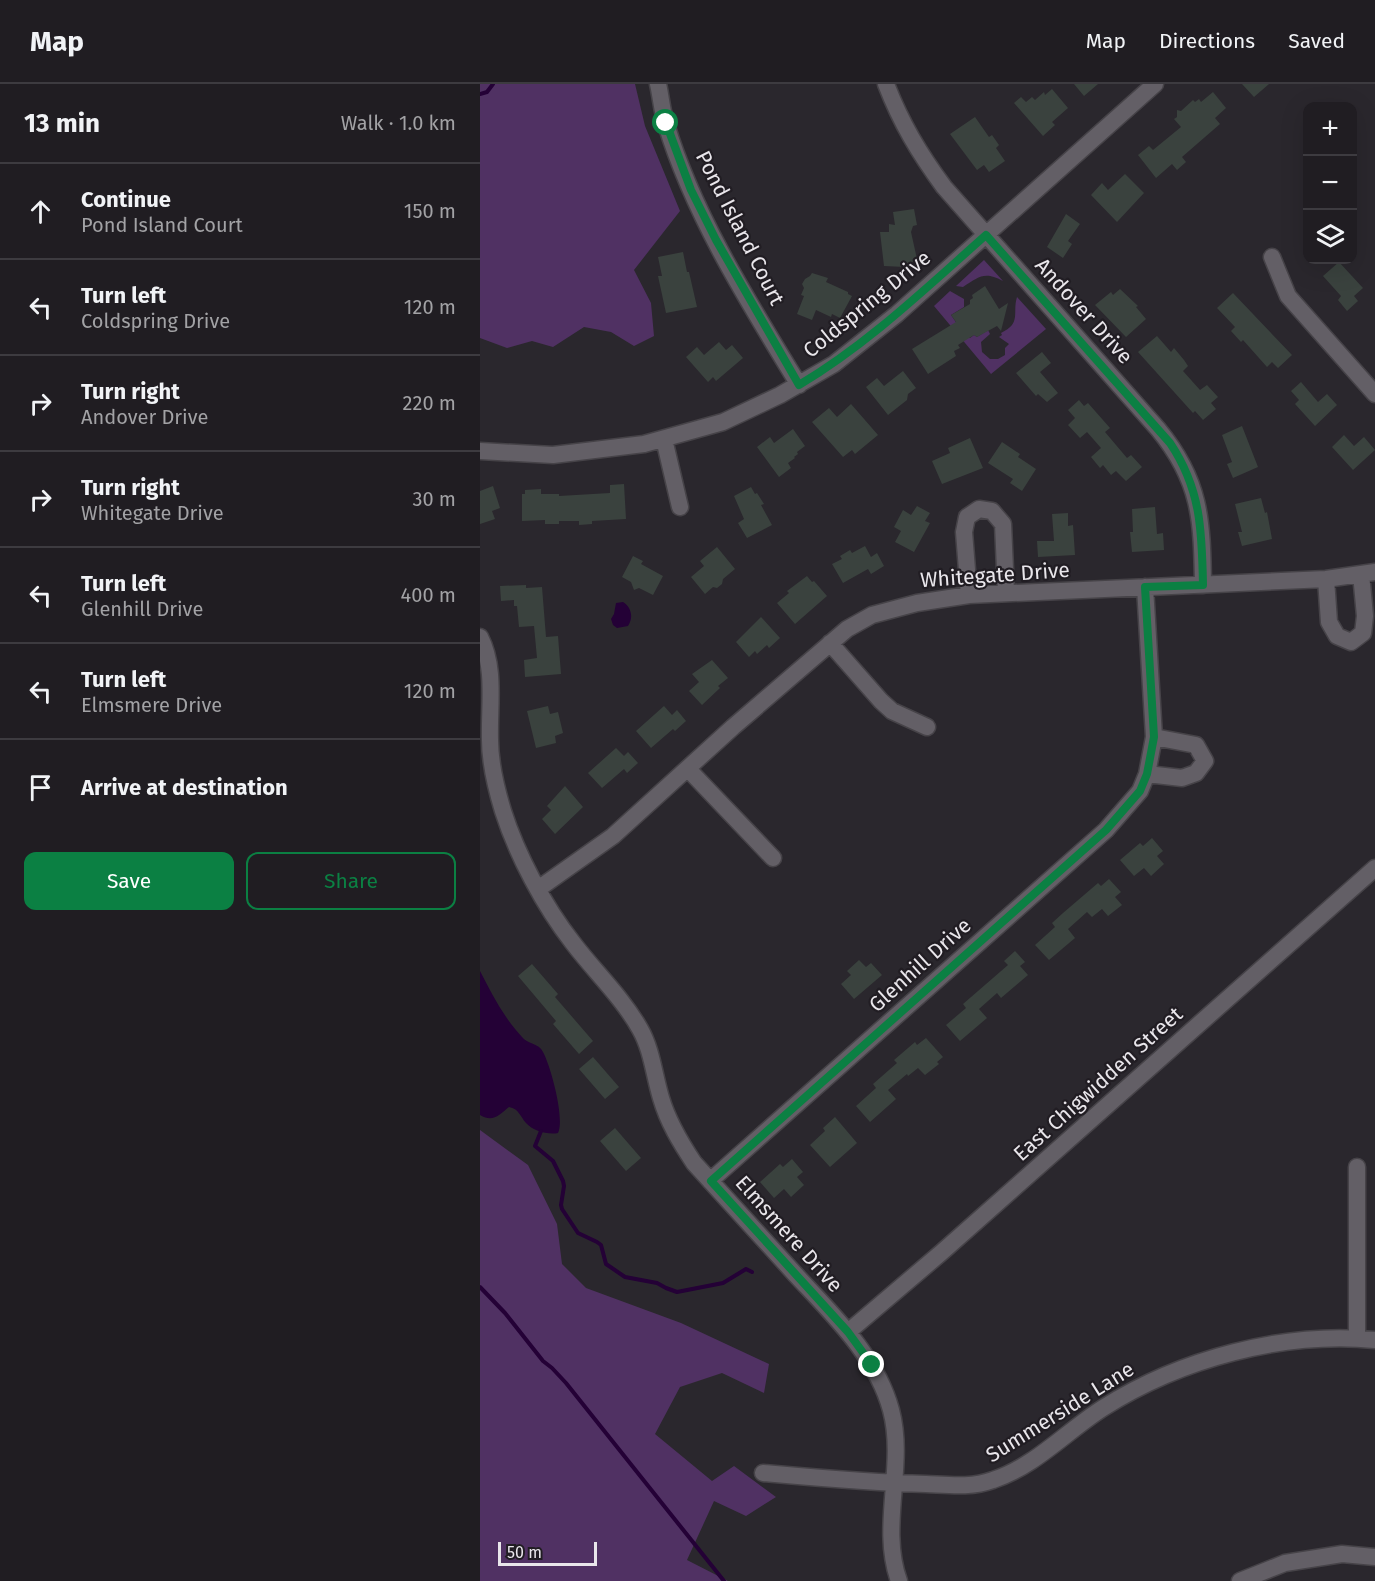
<!DOCTYPE html>
<meta charset="utf-8">
<style>
body{margin:0;font-family:"Fira Sans",sans-serif;background:#28262a;color:#f1f3f6}
.controls{position:absolute;right:18px;top:18px;display:grid;overflow:hidden;border-radius:12px;box-shadow:0 6px 24px #0002}
.controls button{width:54px;height:54px;display:grid;place-items:center;padding:0;border:0;border-bottom:2px solid #3d3b40;background:#201d22;color:#f1f3f6;font:30px sans-serif}
.scale{position:absolute;left:18px;bottom:15px;width:99px;box-sizing:border-box;padding-left:6px;border:3px solid #e9e6eb;border-top:0;font-size:16px;line-height:21px;white-space:nowrap;color:#e9e6eb;-webkit-text-stroke:4px #211d23;paint-order:stroke}
.stop{position:absolute;width:18px;height:18px;margin:-14px;border:4px solid #0b8043;border-radius:50%;background:#fff}
.stop.end{background:#0b8043;border-color:#fff;box-shadow:0 2px 6px #0008}
.list{margin:0;padding:0;list-style:none}
h2{display:flex;justify-content:space-between;align-items:center;height:78px;margin:0;padding:0 24px;font-size:26px}
h2 small{font-size:20px;font-weight:400;color:#a2a2a5}
.list li{display:grid;grid-template-columns:39px 1fr auto;gap:18px;align-items:center;box-sizing:border-box;height:96px;padding:0 24px;border-top:2px solid #3d3b40}
.list b{display:block;font-size:22px;white-space:nowrap}
.list p{margin:0;font-size:20px;white-space:nowrap;color:#a2a2a5}
.list em{font-size:20px;font-style:normal;color:#a2a2a5}
.actions{display:flex;gap:12px;padding:18px 24px}
.actions a{flex:1;padding:14px 0;border:2px solid #0b8043;border-radius:12px;text-align:center;font-size:21px;color:#0b8043}
.actions .main{background:#0b8043;color:#fff}
.icon{flex:none;width:33px;height:33px;fill:none;stroke:currentColor;stroke-width:2;stroke-linecap:round;stroke-linejoin:round}
.map{position:relative;flex:none;width:895px;height:1497px;overflow:hidden}
header{display:flex;align-items:center;gap:36px;box-sizing:border-box;height:84px;padding:0 30px;background:#201d22;border-bottom:2px solid #3d3b40}
header strong{font-size:28px}
nav{display:flex;gap:33px;margin-inline-start:auto;font-size:21px}
main{display:flex}
aside{flex:1;background:#201d22}
.map>svg:first-child{display:block}
.green{fill:#503163}
.water{fill:#240136}
.lines{fill:none;stroke-linecap:round;stroke-linejoin:round}
.stream{stroke:#240136;stroke-width:4}
.building{fill:#3a423e}
.street-casing{stroke:#464348;stroke-width:19}
.street{stroke:#635f66;stroke-width:16}
.route{stroke:#0b8043;stroke-width:8}
.labels{text-anchor:middle;stroke-width:4.5;stroke-linejoin:round;paint-order:stroke}
.street-label{font-size:21px;fill:#e9e6eb;stroke:#211d23}
</style>
<header>
<strong>Map</strong>
<nav><a>Map</a><a>Directions</a><a>Saved</a></nav>
</header>
<main>
<aside>
<h2>13 min<small>Walk · 1.0 km</small></h2>
<ul class="list">
<li><svg class="icon" aria-label="ahead" viewBox="0 0 24 24"><path d="M12 20V5M6 11l6-6 6 6"/></svg><div><b>Continue</b><p>Pond Island Court</p></div><em>150 m</em></li>
<li><svg class="icon" aria-label="left" viewBox="0 0 24 24"><path d="M17 20v-9H6M10 6l-5 5 5 5"/></svg><div><b>Turn left</b><p>Coldspring Drive</p></div><em>120 m</em></li>
<li><svg class="icon" aria-label="right" viewBox="0 0 24 24"><path d="M7 20v-9h11M14 6l5 5-5 5"/></svg><div><b>Turn right</b><p>Andover Drive</p></div><em>220 m</em></li>
<li><svg class="icon" aria-label="right" viewBox="0 0 24 24"><path d="M7 20v-9h11M14 6l5 5-5 5"/></svg><div><b>Turn right</b><p>Whitegate Drive</p></div><em>30 m</em></li>
<li><svg class="icon" aria-label="left" viewBox="0 0 24 24"><path d="M17 20v-9H6M10 6l-5 5 5 5"/></svg><div><b>Turn left</b><p>Glenhill Drive</p></div><em>400 m</em></li>
<li><svg class="icon" aria-label="left" viewBox="0 0 24 24"><path d="M17 20v-9H6M10 6l-5 5 5 5"/></svg><div><b>Turn left</b><p>Elmsmere Drive</p></div><em>120 m</em></li>
<li><svg class="icon" aria-label="arrive" viewBox="0 0 24 24"><path d="M6 21V4h12l-3 4 3 4H6"/></svg><div><b>Arrive at destination</b></div></li>
</ul>
<div class="actions"><a class="main">Save</a><a>Share</a></div>
</aside>
<div class="map">
<svg width="895" height="1497" viewBox="0 0 895 1497">
<rect width="100%" height="100%" fill="#2a272d"/>
<path class="green" d="M 0,0 L 155,0 L 165,42 L 200,127 L 154,186 L 171,219 L 174,252 L 154,262 L 131,248 L 104,243 L 73,263 L 52,257 L 27,264 L 0,254 Z
M 504,176 L 523,197 C 504,187 499,193 483,203 L 476,202 Z
M 470,207 L 484,215 L 484,223 L 471,231 L 486,253 L 490,254 L 494,251 L 497,253 L 508,246 L 510,250 L 501,258 L 502,268 L 510,275 L 518,275 L 525,271 L 525,264 L 529,260 L 519,253 L 522,251 L 521,249 C 542,239 532,229 537,213 L 566,245 L 511,290 L 454,222 Z
M 0,1046 L 48,1081 L 77,1140 L 82,1180 L 106,1204 L 201,1239 L 289,1280 L 284,1309 L 242,1289 L 200,1303 L 175,1350 L 232,1397 L 254,1382 L 296,1413 L 266,1432 L 234,1417 L 207,1476 L 248,1497 L 0,1497 Z"/>
<path class="water" d="M 143,518 C 151,523 154,533 148,542 L 137,544 L 133,541 L 131,535 L 134,530 L 136,519 Z
M 0,887 C 12,910 24,934 42,953 C 47,960 59,959 63,968 C 71,983 85,1035 78,1049 C 68,1051 53,1047 46,1039 C 40,1032 39,1025 29,1023 C 19,1031 13,1039 0,1031 Z"/>
<g class="lines">
<path class="stream" d="M 0,10 L 7,8 L 13,0
M 61,1047 L 55,1062 L 73,1077 L 83,1097 L 84,1102 L 81,1121 L 82,1125 L 98,1149 L 117,1158 L 121,1161 L 126,1180 L 145,1193 L 177,1199 L 186,1204 L 197,1208 L 243,1199 L 266,1185 L 272,1188
M 0,1203 L 25,1229 L 63,1277 L 72,1284 L 86,1299 L 244,1497"/>
</g>
<path class="building" d="M 594,0 L 618,0 L 604,12 Z
M 762,0 L 789,0 L 774,13 Z
M 572,5 L 588,24 L 572,38 L 575,41 L 563,52 L 534,19 L 541,13 L 546,18 L 552,13 L 555,16 L 564,8 L 565,11 Z
M 733,8 L 746,24 L 735,34 L 740,40 L 702,73 L 706,78 L 697,86 L 692,80 L 676,94 L 658,71 L 669,62 L 673,66 L 701,43 L 694,35 L 697,33 L 697,26 L 701,27 L 713,16 L 715,18 L 719,15 L 721,18 Z
M 495,33 L 509,53 L 512,51 L 519,61 L 516,64 L 525,77 L 509,88 L 504,81 L 497,86 L 470,50 Z
M 645,90 L 664,109 L 637,138 L 611,111 L 622,99 L 628,106 Z
M 434,125 L 437,141 L 433,142 L 431,148 L 437,175 L 425,183 L 404,182 L 400,148 L 409,148 L 409,140 L 415,141 L 413,128 Z
M 586,130 L 600,140 L 588,157 L 592,160 L 583,174 L 567,163 Z
M 203,168 L 207,188 L 209,188 L 217,223 L 186,229 L 178,192 L 182,192 L 178,173 Z
M 859,178 L 883,204 L 874,212 L 878,217 L 867,227 L 858,216 L 861,212 L 843,192 Z
M 332,189 L 348,194 L 346,198 L 368,208 L 368,210 L 372,212 L 360,234 L 352,230 L 351,233 L 336,226 L 332,236 L 317,230 L 324,212 L 321,211 L 324,204 L 322,200 L 325,195 L 330,192 Z
M 505,202 L 519,225 L 528,219 L 521,247 L 517,242 L 497,253 L 494,251 L 478,261 L 480,264 L 474,267 L 476,272 L 448,290 L 432,265 L 476,238 L 471,231 L 490,220 L 490,216 L 493,214 L 492,211 Z
M 640,205 L 658,222 L 656,223 L 666,235 L 646,253 L 615,221 L 631,208 L 633,211 Z
M 753,209 L 812,271 L 798,284 L 792,278 L 787,283 L 763,256 L 761,258 L 751,247 L 755,243 L 737,224 Z
M 677,252 L 691,268 L 694,264 L 704,276 L 708,282 L 703,287 L 720,306 L 727,301 L 738,313 L 731,319 L 736,325 L 723,336 L 715,327 L 713,329 L 658,268 Z
M 239,258 L 246,266 L 252,261 L 263,274 L 236,297 L 233,293 L 228,298 L 206,273 L 217,263 L 224,271 Z
M 562,268 L 571,279 L 560,288 L 578,309 L 567,318 L 558,310 L 556,312 L 536,289 Z
M 423,287 L 436,304 L 428,310 L 427,316 L 408,331 L 386,303 L 397,294 L 404,302 Z
M 821,298 L 838,318 L 847,310 L 857,321 L 835,342 L 815,320 L 819,316 L 811,307 Z
M 599,316 L 604,322 L 608,319 L 630,344 L 625,348 L 647,374 L 651,371 L 662,383 L 646,397 L 636,387 L 631,391 L 623,381 L 620,384 L 611,373 L 621,364 L 607,348 L 600,354 L 588,341 L 595,334 L 588,326 Z
M 371,320 L 398,351 L 375,370 L 372,366 L 363,373 L 332,338 L 349,324 L 357,333 Z
M 762,342 L 778,383 L 753,394 L 747,380 L 752,378 L 742,351 Z
M 313,345 L 325,362 L 317,368 L 318,370 L 314,373 L 315,374 L 308,379 L 311,384 L 299,393 L 277,363 L 290,353 L 294,359 Z
M 864,351 L 874,362 L 884,353 L 895,366 L 873,386 L 852,363 Z
M 490,354 L 503,384 L 462,400 L 452,377 L 470,369 L 468,364 Z
M 522,358 L 540,370 L 538,373 L 556,385 L 542,407 L 530,399 L 533,395 L 508,379 Z
M 144,400 L 146,435 L 112,437 L 112,440 L 99,441 L 99,437 L 79,437 L 79,440 L 65,440 L 65,436 L 42,437 L 42,410 L 45,410 L 45,406 L 61,405 L 61,410 L 79,410 L 79,412 L 130,409 L 130,401 Z
M 13,402 L 20,424 L 12,427 L 15,435 L 0,440 L 0,407 Z
M 271,403 L 275,410 L 277,409 L 284,420 L 281,421 L 292,441 L 267,454 L 258,439 L 264,435 L 254,412 Z
M 781,414 L 785,429 L 787,428 L 792,455 L 762,462 L 758,448 L 762,448 L 755,420 Z
M 437,422 L 450,429 L 445,437 L 450,439 L 434,468 L 415,458 L 421,447 L 414,443 L 423,426 L 431,431 Z
M 675,423 L 677,450 L 683,449 L 684,466 L 652,468 L 650,448 L 653,448 L 652,425 Z
M 588,429 L 588,442 L 593,441 L 595,471 L 558,473 L 557,457 L 574,457 L 572,430 Z
M 385,462 L 391,473 L 397,469 L 404,482 L 391,490 L 388,485 L 363,499 L 352,480 L 362,475 L 360,472 L 370,466 L 372,469 Z
M 237,463 L 255,485 L 243,495 L 242,500 L 237,504 L 233,503 L 225,510 L 211,493 L 224,482 L 220,477 Z
M 153,472 L 163,477 L 161,480 L 183,492 L 173,511 L 159,504 L 154,506 L 151,498 L 142,493 Z
M 327,492 L 332,498 L 334,497 L 347,512 L 315,540 L 297,519 L 309,509 L 307,507 Z
M 46,501 L 46,504 L 62,503 L 66,553 L 78,552 L 81,590 L 45,593 L 44,576 L 57,574 L 54,542 L 39,543 L 37,522 L 34,522 L 34,516 L 21,517 L 20,502 Z
M 281,533 L 300,554 L 289,564 L 287,561 L 277,570 L 275,567 L 269,573 L 256,558 Z
M 232,576 L 248,594 L 238,602 L 240,604 L 222,621 L 209,607 L 219,598 L 212,590 Z
M 68,622 L 70,630 L 78,628 L 83,649 L 75,652 L 76,659 L 56,664 L 47,627 Z
M 184,622 L 192,631 L 197,626 L 206,637 L 195,647 L 193,645 L 171,664 L 156,647 Z
M 136,664 L 144,672 L 148,668 L 158,679 L 147,689 L 144,685 L 122,704 L 108,689 Z
M 85,702 L 103,723 L 75,750 L 62,735 L 71,726 L 67,722 Z
M 672,754 L 683,767 L 677,772 L 684,780 L 671,792 L 664,784 L 654,792 L 640,776 L 660,759 L 663,762 Z
M 629,795 L 641,808 L 635,813 L 642,821 L 628,832 L 622,825 L 612,833 L 607,828 L 588,845 L 595,854 L 569,876 L 555,861 L 575,843 L 572,839 L 583,829 L 618,799 L 621,802 Z
M 535,867 L 545,878 L 540,882 L 548,891 L 521,914 L 517,909 L 499,925 L 507,934 L 480,957 L 466,941 L 486,924 L 483,920 L 528,881 L 524,877 Z
M 379,876 L 386,883 L 391,879 L 402,891 L 374,915 L 361,900 L 371,891 L 367,887 Z
M 52,880 L 78,910 L 75,913 L 113,957 L 99,970 L 73,940 L 76,937 L 38,892 Z
M 446,954 L 463,973 L 457,978 L 459,980 L 445,991 L 438,984 L 428,992 L 427,990 L 408,1006 L 416,1015 L 390,1038 L 376,1022 L 396,1004 L 393,1000 L 417,979 L 414,976 L 435,958 L 437,961 Z
M 113,973 L 139,1003 L 125,1015 L 99,985 Z
M 355,1033 L 377,1059 L 350,1083 L 330,1061 L 345,1047 L 343,1044 Z
M 135,1044 L 161,1074 L 146,1087 L 120,1057 Z
M 312,1075 L 323,1088 L 317,1093 L 324,1101 L 311,1113 L 304,1105 L 294,1114 L 280,1098 L 300,1080 L 303,1083 Z"/>
<g class="lines">
<defs>
<path id="street" d="M 178,0 C 181,13 182,27 186,40 C 214,132 269,219 319,301
M 406,0 C 421,39 439,69 464,103 L 678,345 C 721,397 722,436 723,501
M 792,173 L 808,212 L 895,310
M 184,355 L 200,423
M 0,367 L 73,371 L 164,360 L 243,338 L 300,311 L 354,280 L 417,230 L 675,0
M 846,495 L 849,538 L 857,552 L 871,558 L 883,549 L 885,532 L 881,490
M 489,511 L 484,448 L 487,433 L 499,425 L 512,427 L 523,440 L 526,508
M 0,553 C 16,584 9,621 10,656 C 10,680 16,704 23,727 C 37,771 64,822 93,859 C 115,888 142,913 160,945 C 172,966 174,991 181,1014 C 188,1038 200,1058 214,1079 C 248,1116 281,1153 315,1190 C 352,1230 396,1271 411,1326 C 426,1382 399,1442 419,1497
M 350,559 L 401,617 L 412,627 L 447,643
M 208,685 L 293,774
M 667,690 L 702,694 L 716,689 L 725,677 L 716,661 L 674,653
M 58,805 L 133,752 L 253,643 L 367,545 L 392,531 L 437,519 L 489,511 L 846,495 L 895,488
M 877,1083 L 877,1254
M 230,1097 L 626,746 L 660,707 L 667,690 L 674,653 L 665,503
M 368,1248 L 462,1168 L 895,784
M 283,1389 C 338,1394 392,1399 446,1400 C 469,1401 491,1404 513,1396 C 554,1383 587,1347 623,1324 C 700,1275 804,1247 895,1256
M 760,1497 L 805,1479 L 862,1470 L 895,1473"/>
</defs>
<use href="#street" class="street-casing"/>
<use href="#street" class="street"/>
</g>
<g class="lines">
<path class="route" d="M 186,39 L 211,106 L 236,156 L 319,301 C 388,260 446,204 506,151 L 690,359 C 721,405 722,447 723,501 L 665,503 L 674,653 L 667,690 L 660,707 L 626,746 L 231,1097 L 368,1248 L 392,1281"/>
</g>
<g class="labels">
<g class="street-label">
<text transform="translate(260 144) rotate(63)" y="7">Pond Island Court</text>
<text transform="translate(387 220) rotate(-39)" y="7">Coldspring Drive</text>
<text transform="translate(604 227) rotate(48)" y="7">Andover Drive</text>
<text transform="translate(515 491) rotate(-4)" y="7">Whitegate Drive</text>
<text transform="translate(440 881) rotate(-42)" y="7">Glenhill Drive</text>
<text transform="translate(618 1000) rotate(-42)" y="7">East Chigwidden Street</text>
<text transform="translate(309 1150) rotate(48)" y="7">Elmsmere Drive</text>
<text transform="translate(580 1328) rotate(-32)" y="7">Summerside Lane</text>
</g>
</g>
</svg>
<div class="controls">
<button>+</button>
<button>−</button>
<button><svg class="icon" aria-label="layers" viewBox="0 0 24 24"><path d="M12 4l9 5-9 5-9-5zM3 14l9 5 9-5"/></svg></button>
</div>
<div class="scale">50 m</div>
<div class="stop" style="left:186px;top:39px"></div>
<div class="stop end" style="left:392px;top:1281px"></div>
</div>
</main>
